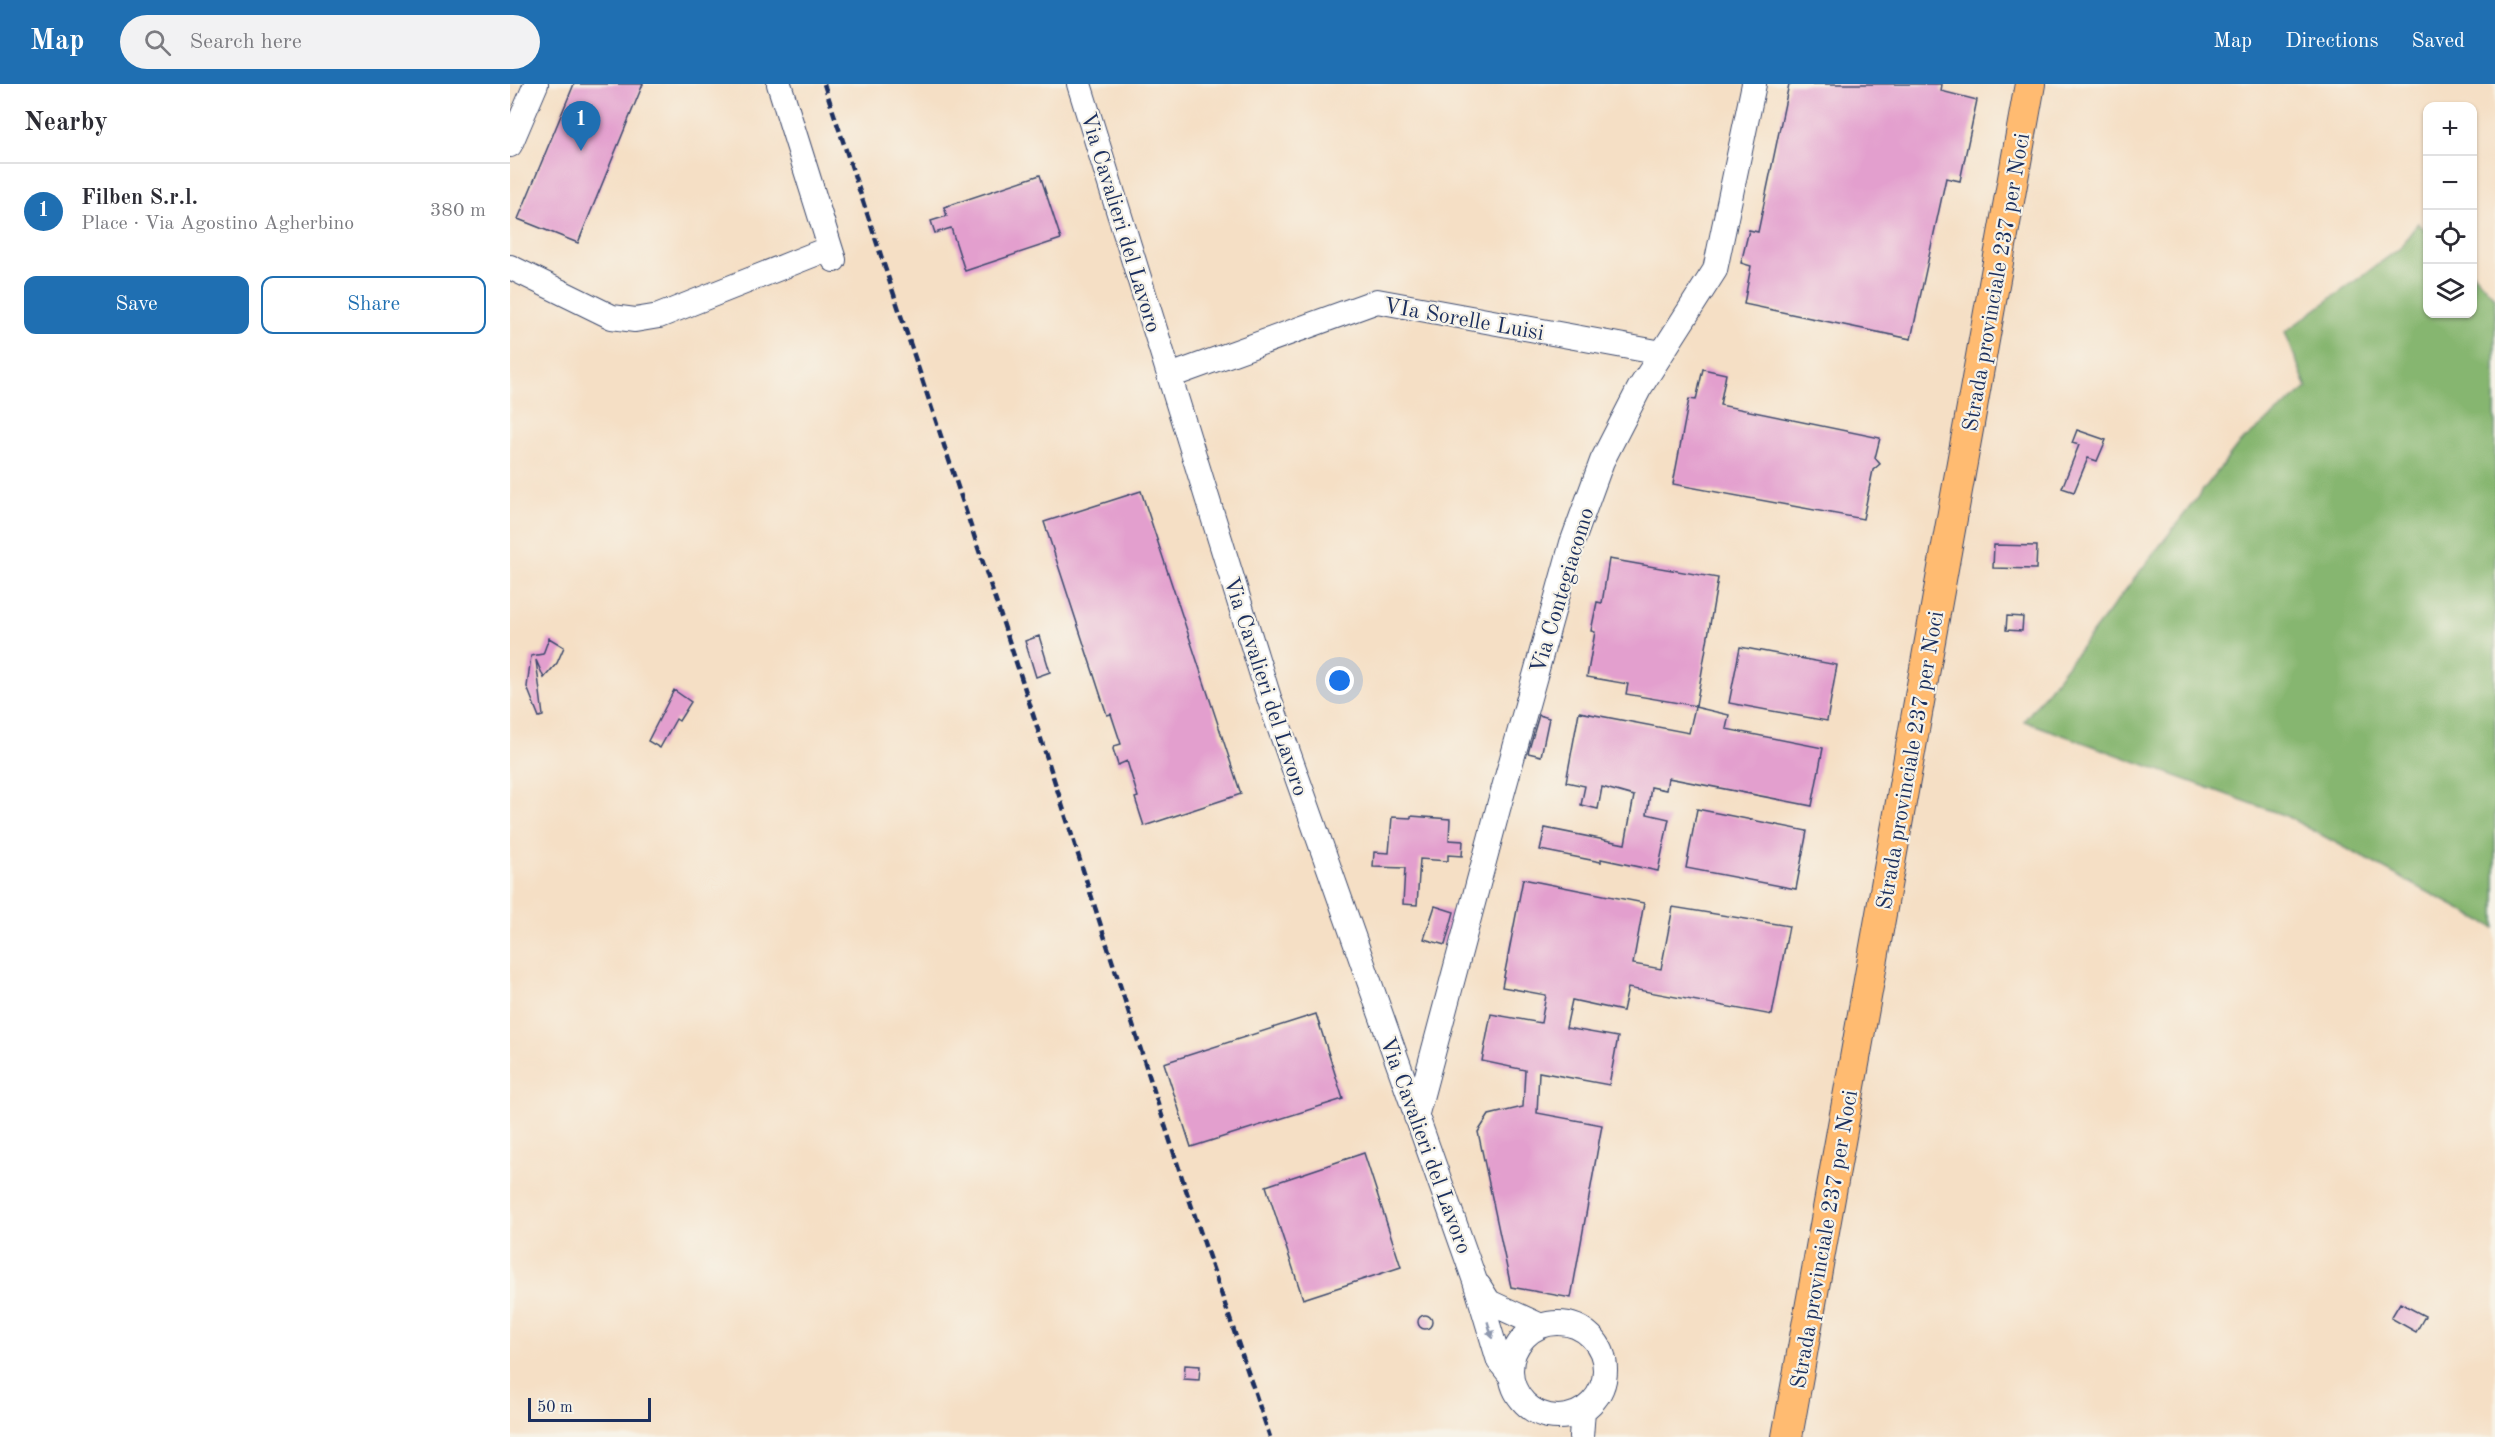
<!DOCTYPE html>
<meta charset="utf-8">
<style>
body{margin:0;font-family:"Old Standard TT",serif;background:#f2f2f3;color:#2b2b33}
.controls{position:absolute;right:18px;top:18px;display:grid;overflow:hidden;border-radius:12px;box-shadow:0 2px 4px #0004}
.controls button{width:54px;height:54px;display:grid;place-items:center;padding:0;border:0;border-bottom:2px solid #e1e1e2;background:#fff;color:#2b2b33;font:30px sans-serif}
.scale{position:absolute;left:18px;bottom:15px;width:123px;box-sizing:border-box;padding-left:6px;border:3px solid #1b2f5e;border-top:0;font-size:16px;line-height:21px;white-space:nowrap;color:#1b2f5e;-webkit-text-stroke:4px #f7f3e8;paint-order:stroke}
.you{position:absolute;left:830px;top:597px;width:21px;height:21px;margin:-15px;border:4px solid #fff;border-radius:50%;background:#1a73e8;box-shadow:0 0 0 9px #1a73e833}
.badge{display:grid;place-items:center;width:39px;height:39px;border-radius:50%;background:#1f6fb2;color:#fff;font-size:20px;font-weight:700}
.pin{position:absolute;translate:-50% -50px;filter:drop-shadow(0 2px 3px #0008)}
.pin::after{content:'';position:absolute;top:32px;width:21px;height:18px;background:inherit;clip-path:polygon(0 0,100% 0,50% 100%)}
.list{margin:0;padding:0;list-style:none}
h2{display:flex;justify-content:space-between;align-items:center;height:78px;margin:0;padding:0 24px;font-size:26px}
h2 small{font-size:20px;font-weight:400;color:#7c7c81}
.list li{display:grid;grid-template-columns:39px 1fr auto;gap:18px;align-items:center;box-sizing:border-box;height:96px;padding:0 24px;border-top:2px solid #e1e1e2}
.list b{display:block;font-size:22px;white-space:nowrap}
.list p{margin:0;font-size:20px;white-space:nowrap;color:#7c7c81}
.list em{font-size:20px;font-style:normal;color:#7c7c81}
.actions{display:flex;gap:12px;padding:18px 24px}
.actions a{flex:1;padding:14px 0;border:2px solid #1f6fb2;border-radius:12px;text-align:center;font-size:21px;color:#1f6fb2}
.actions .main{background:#1f6fb2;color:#fff}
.icon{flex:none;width:33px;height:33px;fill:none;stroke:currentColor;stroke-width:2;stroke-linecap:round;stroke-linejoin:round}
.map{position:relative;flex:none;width:1985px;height:1353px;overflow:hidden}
header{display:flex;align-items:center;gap:36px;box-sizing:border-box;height:84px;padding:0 30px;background:#1f6fb2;color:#fff}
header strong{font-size:28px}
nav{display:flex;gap:33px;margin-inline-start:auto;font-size:21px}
.search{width:420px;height:54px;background:#f2f2f3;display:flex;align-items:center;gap:15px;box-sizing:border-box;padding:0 21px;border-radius:33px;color:#7c7c81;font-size:22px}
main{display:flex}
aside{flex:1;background:#fff}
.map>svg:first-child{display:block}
.forest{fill:#86b66f;stroke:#507266;stroke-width:1.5}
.building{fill:#e39fce}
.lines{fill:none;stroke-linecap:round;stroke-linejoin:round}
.minor-casing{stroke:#3c496d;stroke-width:26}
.major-casing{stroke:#3c496d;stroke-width:32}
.minor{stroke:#fff;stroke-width:24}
.major{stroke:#ffbb71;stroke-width:30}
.rail{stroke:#1b2f5e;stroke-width:4.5;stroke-dasharray:9 4.5;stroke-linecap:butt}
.oneway{fill:#8d97ae}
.labels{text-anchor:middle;stroke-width:4.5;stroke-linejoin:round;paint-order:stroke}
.street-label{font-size:22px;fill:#1b2f5e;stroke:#f7f3e8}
</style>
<header>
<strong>Map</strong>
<div class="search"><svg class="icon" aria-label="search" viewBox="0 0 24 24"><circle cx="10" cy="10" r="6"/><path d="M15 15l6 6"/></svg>Search here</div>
<nav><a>Map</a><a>Directions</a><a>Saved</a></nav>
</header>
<main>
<aside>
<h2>Nearby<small></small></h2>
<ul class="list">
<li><span class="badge">1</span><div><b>Filben S.r.l.</b><p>Place · Via Agostino Agherbino</p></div><em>380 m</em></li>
</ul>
<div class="actions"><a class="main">Save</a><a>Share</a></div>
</aside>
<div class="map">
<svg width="1985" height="1353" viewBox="0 0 1985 1353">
<rect width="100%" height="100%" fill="#f7f3e8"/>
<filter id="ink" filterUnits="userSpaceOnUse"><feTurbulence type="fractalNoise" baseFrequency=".0167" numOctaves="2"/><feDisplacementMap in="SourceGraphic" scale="12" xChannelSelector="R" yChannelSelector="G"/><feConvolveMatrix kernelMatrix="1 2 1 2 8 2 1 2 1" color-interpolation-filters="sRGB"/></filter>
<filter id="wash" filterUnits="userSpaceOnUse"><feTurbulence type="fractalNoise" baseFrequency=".008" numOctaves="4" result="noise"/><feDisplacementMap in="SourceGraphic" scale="24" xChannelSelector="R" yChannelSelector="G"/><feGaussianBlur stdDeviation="1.35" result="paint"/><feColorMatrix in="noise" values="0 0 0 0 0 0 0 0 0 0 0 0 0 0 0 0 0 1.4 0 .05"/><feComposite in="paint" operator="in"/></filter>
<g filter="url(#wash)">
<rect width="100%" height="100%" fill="#f5dfc5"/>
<path class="forest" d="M 1908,139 L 1917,148 L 1918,230 L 1962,230 L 1963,189 L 1985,214 L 1985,844 L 1776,732 L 1514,637 L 1728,361 L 1797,304 L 1775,248 L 1889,165 Z"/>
<g id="blocks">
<path class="building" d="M 64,0 L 133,0 L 68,159 L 8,135 Z
M 1279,0 L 1432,0 L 1431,7 L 1467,16 L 1450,97 L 1436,94 L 1401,255 L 1234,220 L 1241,182 L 1231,179 L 1239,146 L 1248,148 Z
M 530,91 L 551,155 L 455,187 L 441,144 L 425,149 L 421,137 L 437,132 L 434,123 Z
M 1193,285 L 1216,290 L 1210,321 L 1370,354 L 1365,374 L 1370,380 L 1363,386 L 1353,435 L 1163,400 L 1179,315 L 1186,316 Z
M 1567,346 L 1596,356 L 1587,377 L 1578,374 L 1564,408 L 1552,404 L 1569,361 L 1562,359 Z
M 631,407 L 731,710 L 634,742 L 625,714 L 628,713 L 617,677 L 608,681 L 603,665 L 604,662 L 611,660 L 601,630 L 597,631 L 534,438 Z
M 1484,461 L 1527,462 L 1526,485 L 1483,484 Z
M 1099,475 L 1208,494 L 1186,622 L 1116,610 L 1118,600 L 1077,593 L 1085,548 L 1081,547 L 1087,518 L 1092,519 Z
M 1497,532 L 1513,533 L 1512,547 L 1496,546 Z
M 529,552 L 540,588 L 526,593 L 515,557 Z
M 39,554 L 54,563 L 47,579 L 34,594 L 26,576 L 33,632 L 29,633 L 17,603 L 21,572 L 33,570 Z
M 1230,563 L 1327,581 L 1317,637 L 1219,619 Z
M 164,606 L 181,618 L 169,637 L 166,635 L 150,664 L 138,657 Z
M 1185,623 L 1219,631 L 1216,645 L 1313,664 L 1302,722 L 1158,694 L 1156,706 L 1141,703 L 1137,730 L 1159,735 L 1148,787 L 1091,775 L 1091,778 L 1030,766 L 1035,744 L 1115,760 L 1124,712 L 1092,703 L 1088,725 L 1071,721 L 1075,702 L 1056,698 L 1069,628 L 1179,649 Z
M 1029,631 L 1039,634 L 1031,672 L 1018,669 Z
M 1187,725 L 1297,747 L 1286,805 L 1176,784 Z
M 901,732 L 940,735 L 939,756 L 953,757 L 952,772 L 938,771 L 938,777 L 910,775 L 907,821 L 893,820 L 895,784 L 863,783 L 864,768 L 879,769 L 882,733 L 901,734 Z
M 1013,795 L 1134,819 L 1123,880 L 1151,885 L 1163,823 L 1279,842 L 1262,931 L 1118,904 L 1113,927 L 1062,916 L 1056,944 L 1108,953 L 1099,1001 L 1029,988 L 1027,1029 L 1092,1041 L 1061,1214 L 1001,1203 L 968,1048 L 979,1031 L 1013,1023 L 1015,986 L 972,977 L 981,930 L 1031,939 L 1036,911 L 992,903 Z
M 925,822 L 944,828 L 935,861 L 914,855 Z
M 806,930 L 833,1015 L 681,1063 L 654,979 Z
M 854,1069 L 891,1183 L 793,1215 L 756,1102 Z
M 1890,1219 L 1915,1232 L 1906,1248 L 1881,1234 Z
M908 1238a7 7 0 1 1 14 0a7 7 0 1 1-14 0Z
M 675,1281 L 690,1282 L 689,1296 L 674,1295 Z"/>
</g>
</g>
<g filter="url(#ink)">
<use href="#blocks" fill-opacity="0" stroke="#3c496d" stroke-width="1.5"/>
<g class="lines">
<defs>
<path id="minor" d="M 269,0 L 324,176
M 569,0 L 760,617 L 965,1197 L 989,1277 L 1001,1292
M 0,61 L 26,0
M 0,183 L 102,233 L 125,236 L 149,232 L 320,164
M 660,292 L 867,217 L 1152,269
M 906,1033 L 988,725 L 1062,459 L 1092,377 L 1129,305 L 1205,186 L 1244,0
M 969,1202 L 979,1218 L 1031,1242
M1001 1286a47 47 0 1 1 94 0a47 47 0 1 1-94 0Z
M 1071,1353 L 1073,1326"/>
<path id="major" d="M 1277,1353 L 1520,0"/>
</defs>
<use href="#minor" class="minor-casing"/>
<use href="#major" class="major-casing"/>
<use href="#minor" class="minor"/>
<use href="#major" class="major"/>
<path class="rail" d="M 314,0 L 512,596 L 670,1088 L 760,1353"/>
</g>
<defs><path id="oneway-solid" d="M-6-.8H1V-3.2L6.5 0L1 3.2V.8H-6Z" transform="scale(1.5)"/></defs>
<use class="oneway" href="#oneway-solid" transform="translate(980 1246) rotate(74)"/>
</g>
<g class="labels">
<g class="street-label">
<text transform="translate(612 138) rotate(73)" y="8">Via Cavalieri del Lavoro</text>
<text transform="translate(1485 198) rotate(-80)" y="8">Strada provinciale 237 per Noci</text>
<text transform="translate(954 234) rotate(10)" y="8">VIa Sorelle Luisi</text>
<text transform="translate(1051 506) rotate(-73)" y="8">Via Contegiacomo</text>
<text transform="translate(757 602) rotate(72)" y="8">Via Cavalieri del Lavoro</text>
<text transform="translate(1399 676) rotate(-80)" y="8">Strada provinciale 237 per Noci</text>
<text transform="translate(917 1061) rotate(70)" y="8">Via Cavalieri del Lavoro</text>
<text transform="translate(1313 1155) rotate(-80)" y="8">Strada provinciale 237 per Noci</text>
</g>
</g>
</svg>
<div class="controls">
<button>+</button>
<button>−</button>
<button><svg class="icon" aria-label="locate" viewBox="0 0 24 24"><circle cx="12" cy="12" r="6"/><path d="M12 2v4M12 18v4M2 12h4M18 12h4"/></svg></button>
<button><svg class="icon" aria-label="layers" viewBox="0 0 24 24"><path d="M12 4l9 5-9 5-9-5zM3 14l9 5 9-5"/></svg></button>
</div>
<div class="scale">50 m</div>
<div class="you"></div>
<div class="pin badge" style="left:71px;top:67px">1</div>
</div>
</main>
